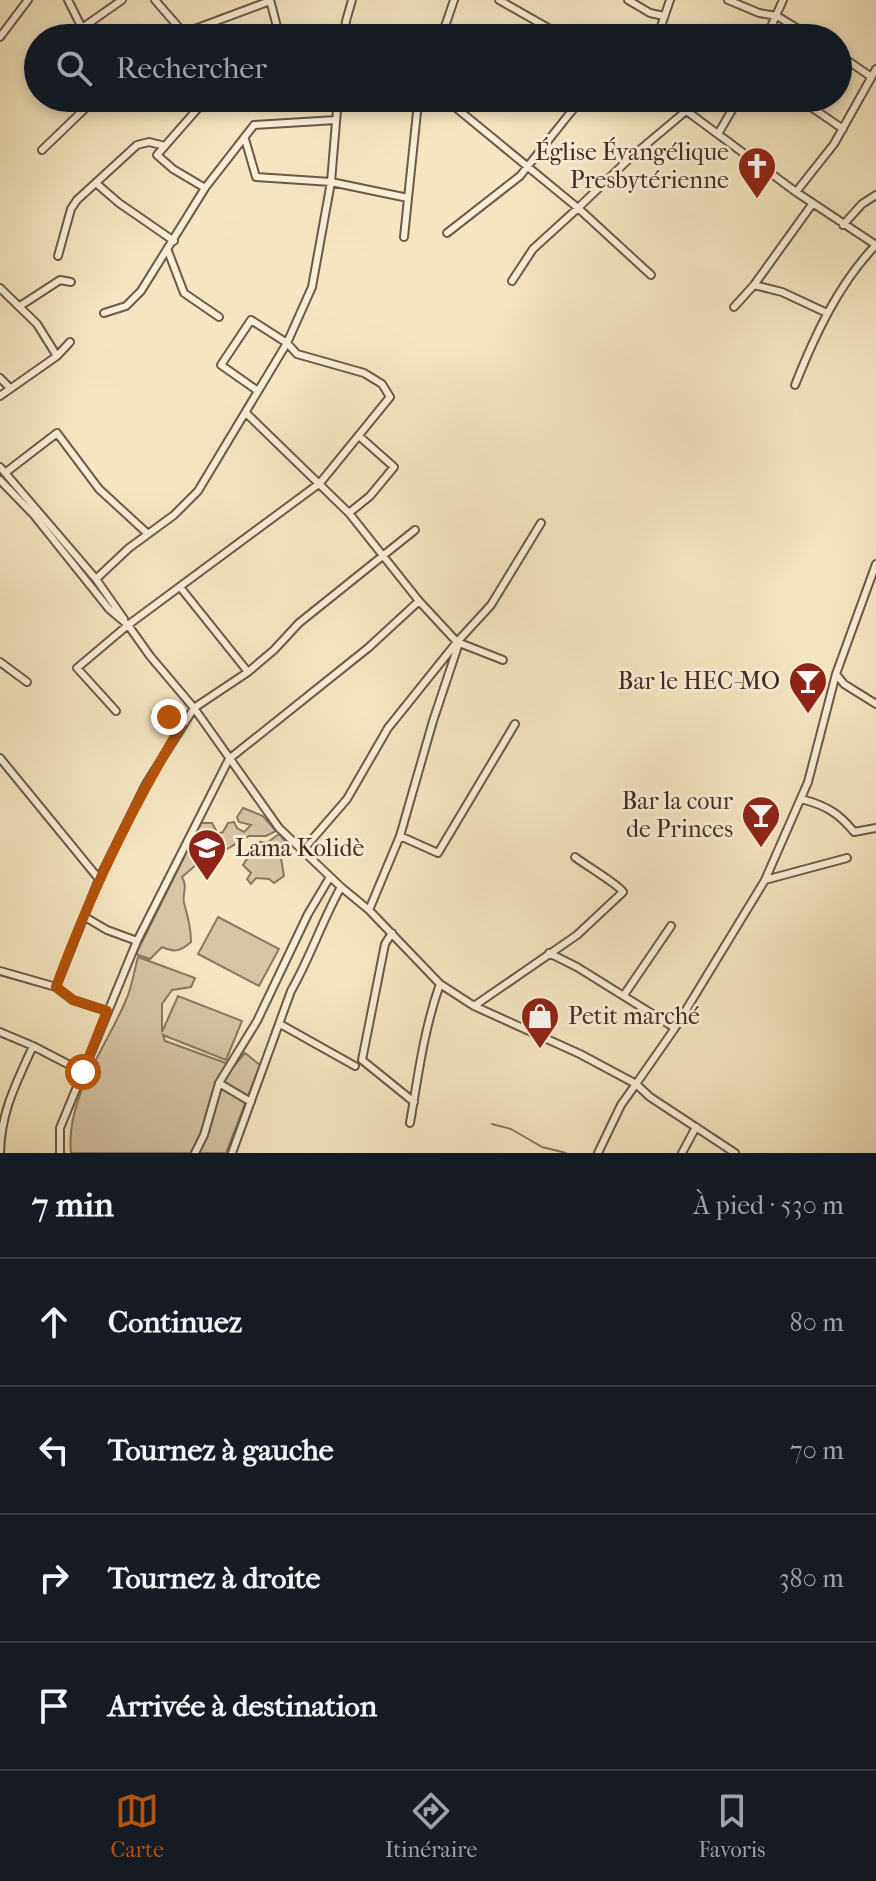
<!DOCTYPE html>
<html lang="fr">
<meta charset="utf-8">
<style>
body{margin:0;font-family:"IM FELL French Canon",serif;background:#20242c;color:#f1f3f6}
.stop{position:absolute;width:24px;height:24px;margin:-18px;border:6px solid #b45309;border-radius:50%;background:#fff}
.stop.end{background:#b45309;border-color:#fff;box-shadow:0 2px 8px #0008}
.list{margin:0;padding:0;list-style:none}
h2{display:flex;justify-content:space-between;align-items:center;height:104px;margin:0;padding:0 32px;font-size:34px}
h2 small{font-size:26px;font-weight:400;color:#9ea1a6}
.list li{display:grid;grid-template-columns:52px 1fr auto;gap:24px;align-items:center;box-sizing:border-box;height:128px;padding:0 32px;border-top:2px solid #363941}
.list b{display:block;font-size:30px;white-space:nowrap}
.list em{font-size:26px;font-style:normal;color:#9ea1a6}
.icon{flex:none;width:44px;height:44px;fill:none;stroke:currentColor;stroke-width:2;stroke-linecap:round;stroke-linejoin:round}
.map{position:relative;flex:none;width:876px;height:1153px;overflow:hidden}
.search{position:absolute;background:#171b24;box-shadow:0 4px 12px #0003;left:24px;right:24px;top:24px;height:88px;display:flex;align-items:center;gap:20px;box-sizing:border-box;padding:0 28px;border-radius:44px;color:#9ea1a6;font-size:30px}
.sheet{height:616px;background:#171b24}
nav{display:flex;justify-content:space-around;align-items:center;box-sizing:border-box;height:112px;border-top:2px solid #363941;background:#171b24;font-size:22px;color:#9ea1a6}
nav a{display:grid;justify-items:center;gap:4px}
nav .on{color:#b45309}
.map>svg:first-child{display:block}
.green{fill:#d6c6a6;stroke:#8a7864;stroke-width:2}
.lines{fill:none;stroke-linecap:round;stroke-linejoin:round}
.stream{stroke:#877461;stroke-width:2}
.minor-casing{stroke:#6c5949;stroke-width:10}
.minor{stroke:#f8efd7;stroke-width:6}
.route{stroke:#b45309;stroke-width:10}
.labels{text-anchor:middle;stroke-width:6;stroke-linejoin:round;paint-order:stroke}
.poi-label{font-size:24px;fill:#3e2a21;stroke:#f8efd7;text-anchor:end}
</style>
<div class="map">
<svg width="876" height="1153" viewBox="0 0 876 1153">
<rect width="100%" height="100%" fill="#f5e6c1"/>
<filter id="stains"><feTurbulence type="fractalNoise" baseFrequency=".0025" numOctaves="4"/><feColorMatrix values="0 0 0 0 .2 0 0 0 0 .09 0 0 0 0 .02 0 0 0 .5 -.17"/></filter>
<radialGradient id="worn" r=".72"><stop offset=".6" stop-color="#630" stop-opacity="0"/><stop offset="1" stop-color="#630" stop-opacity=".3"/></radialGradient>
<path class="green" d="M 243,808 L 263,816 L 276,831 L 266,836 L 249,836 L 222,852 L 209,846 L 204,848 L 196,865 L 182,877 C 188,887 182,893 184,903 C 188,916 191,927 191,942 C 181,951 175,953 162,947 L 150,959 L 136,954 L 201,823 L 212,823 L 218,834 L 223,832 L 228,823 L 234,822 L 237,828 L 244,832 L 251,825 L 239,822 L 237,817 Z
M 279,834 L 287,844 L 280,852 L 284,876 L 274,883 L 269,879 L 256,878 L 251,884 L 247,879 L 251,873 L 243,865 C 248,856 255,852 260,842 L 268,842 Z
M 218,917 L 279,949 L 259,986 L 198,954 Z
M 138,957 L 195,978 L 191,987 L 172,990 L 162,1004 L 162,1032 L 178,996 L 242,1021 L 226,1060 L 163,1035 L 165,1041 L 234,1066 L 245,1053 L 260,1065 L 226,1153 L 71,1153 C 65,1099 106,1048 126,1000 C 132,987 134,972 138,957 Z"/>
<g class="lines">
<path class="stream" d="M 492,1124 L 511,1129 L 542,1147 L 566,1153"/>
<defs>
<path id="minor" d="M 68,0 L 82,28 L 122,0
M 155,0 L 188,38
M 270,0 L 280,38
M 499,0 L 566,38
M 628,0 L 650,13 L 664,16
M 728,0 L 759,13 L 777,16 L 813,38
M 0,37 L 28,0
M 177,38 L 184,33 L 270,1
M 344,38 L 346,21 L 352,0
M 441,38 L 454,0
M 657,38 L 670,0
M 766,38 L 783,0
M 838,54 L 870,76
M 444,98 L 578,208 L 630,158 L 686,111
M 547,98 L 572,111
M 669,98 L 796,192 L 876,245 C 839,283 815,335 795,385
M 798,98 L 843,129
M 718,134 L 739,98
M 245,139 L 256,177 L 331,182 L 408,198
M 42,150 L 96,98
M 97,184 L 119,203 L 174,241
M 205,188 L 173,169 L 157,155 L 207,98
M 796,192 L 834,144 L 876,69
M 843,225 L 862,204 L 876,195
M 447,233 L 520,176 L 582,98
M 404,237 L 417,112 L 422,98
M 168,251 L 184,293 L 219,317
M 58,256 L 71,209 L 77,200 L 137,145 L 149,142 L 165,146
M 512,281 L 533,249 L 578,208 L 651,275
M 754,285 L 782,292 L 827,313
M 0,288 L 37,324 L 57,356
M 20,306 L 60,280 L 71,282
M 734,307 L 754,285 L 813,203
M 104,313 L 126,306 L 141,291 L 205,188 L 254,125 L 336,120
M 0,378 L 10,388
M 0,396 L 57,356 L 70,342
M 246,413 L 349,513 L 419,601 L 457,642 L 503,660
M 0,467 L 96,579 L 124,619
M 5,473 L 57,433 L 99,489 L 148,534
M 0,480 L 33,514 L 109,609 L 128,625 L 150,656 L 194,708 L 279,828 L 341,887 L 369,910 L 440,984 L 474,1006 L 580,1054 L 636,1084 L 675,1028 L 765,880 L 808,782 L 836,674 L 876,564
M 349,513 L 370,496 L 394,467 L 359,436
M 96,579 L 129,548 L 174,515 L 198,491 L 287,343 L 312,287 L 331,182 L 338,98
M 180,587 L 248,672
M 0,662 L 27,682
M 836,674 L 844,684 L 876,704
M 116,711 L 77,668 L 128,625 L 320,483 L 390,397 L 382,384 L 364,373 L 297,354 L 287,343 L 251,320 L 221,365 L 258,391
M 156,714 L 169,717 L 181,726
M 0,758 L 99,879
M 801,799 C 825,805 839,813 854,832 L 876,828
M 400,836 L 438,853 L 515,724
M 302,851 L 347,799 L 388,728 L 457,642 L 491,605 L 541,523
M 765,880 L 847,858
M 369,910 L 400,836 L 433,721 L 459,643
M 85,917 L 107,930 L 137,941
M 392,933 L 385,944 L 362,1060 L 414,1102
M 549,953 L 577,967 L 675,1028
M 0,971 L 56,987 L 73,1000 L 107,1011
M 56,987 L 99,879 L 146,784 L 194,708 L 248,672 L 274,650 L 299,623 L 415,530
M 624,995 L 671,926
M 474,1006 L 577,935 L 623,892 C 618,884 585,865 575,857
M 280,1024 L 355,1066
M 0,1032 L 33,1046 L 83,1072
M 219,1083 L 251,1102
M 410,1123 C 418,1076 424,1029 440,984
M 0,1153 C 1,1111 16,1084 33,1046
M 60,1153 L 60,1128 L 137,941 L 229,759 L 368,648 L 419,601
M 195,1153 L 204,1135 L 219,1083 L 257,1021 L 308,914 L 330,877
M 232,1153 L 291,991 C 310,958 322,921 341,887
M 598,1153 L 621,1105 L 636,1084 L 650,1097 L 735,1153
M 682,1153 L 696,1127"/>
</defs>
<use href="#minor" class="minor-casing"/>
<use href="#minor" class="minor"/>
</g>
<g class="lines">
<path class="route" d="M 83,1072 L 107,1011 L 73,1000 L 56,987 C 89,896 131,809 181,726 L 169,717"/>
</g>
<defs>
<symbol id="church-pin" viewBox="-11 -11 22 30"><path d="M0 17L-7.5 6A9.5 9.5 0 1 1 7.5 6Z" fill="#8f2418" stroke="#f8efd7"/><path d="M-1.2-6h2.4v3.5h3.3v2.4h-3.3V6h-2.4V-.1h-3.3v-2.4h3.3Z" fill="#fff"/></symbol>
<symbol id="bar-pin" viewBox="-11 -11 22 30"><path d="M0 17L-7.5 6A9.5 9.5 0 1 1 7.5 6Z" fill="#8f2418" stroke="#f8efd7"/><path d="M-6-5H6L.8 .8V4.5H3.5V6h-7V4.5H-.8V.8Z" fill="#fff"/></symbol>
<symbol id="school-pin" viewBox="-11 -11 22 30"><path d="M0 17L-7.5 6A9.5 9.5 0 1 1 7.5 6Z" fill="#8f2418" stroke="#f8efd7"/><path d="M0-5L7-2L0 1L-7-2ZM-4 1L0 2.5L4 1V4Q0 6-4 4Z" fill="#fff"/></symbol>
<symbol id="shop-pin" viewBox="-11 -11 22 30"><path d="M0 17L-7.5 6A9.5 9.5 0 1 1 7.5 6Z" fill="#8f2418" stroke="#f8efd7"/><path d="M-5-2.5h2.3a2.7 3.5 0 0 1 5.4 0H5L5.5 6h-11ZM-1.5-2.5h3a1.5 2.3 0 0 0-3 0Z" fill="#fff"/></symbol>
</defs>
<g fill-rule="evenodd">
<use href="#church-pin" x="735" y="144" width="44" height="60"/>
<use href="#bar-pin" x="786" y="659" width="44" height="60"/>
<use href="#bar-pin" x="739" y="793" width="44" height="60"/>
<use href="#school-pin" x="185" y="826" width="44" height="60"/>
<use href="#shop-pin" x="518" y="994" width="44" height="60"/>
</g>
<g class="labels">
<g class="poi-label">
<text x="729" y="160">Église Évangélique<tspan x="729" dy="28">Presbytérienne</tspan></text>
<text x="780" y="689">Bar le HEC-MO</text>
<text x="733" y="809">Bar la cour<tspan x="733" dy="28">de Princes</tspan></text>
<text x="235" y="856" text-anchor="start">Lama Kolidè</text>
<text x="568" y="1024" text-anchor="start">Petit marché</text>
</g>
</g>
<rect width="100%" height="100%" filter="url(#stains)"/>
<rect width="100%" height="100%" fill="url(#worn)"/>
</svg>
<div class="stop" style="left:83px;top:1072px"></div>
<div class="stop end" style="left:169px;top:717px"></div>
<div class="search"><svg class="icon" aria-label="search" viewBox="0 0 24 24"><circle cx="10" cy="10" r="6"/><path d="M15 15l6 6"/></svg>Rechercher</div>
</div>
<section class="sheet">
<h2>7 min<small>À pied · 530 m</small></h2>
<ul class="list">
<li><svg class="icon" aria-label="ahead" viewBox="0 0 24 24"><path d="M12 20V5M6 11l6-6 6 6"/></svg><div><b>Continuez</b></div><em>80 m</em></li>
<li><svg class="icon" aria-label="left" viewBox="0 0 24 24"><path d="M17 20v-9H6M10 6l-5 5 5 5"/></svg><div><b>Tournez à gauche</b></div><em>70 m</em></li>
<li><svg class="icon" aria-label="right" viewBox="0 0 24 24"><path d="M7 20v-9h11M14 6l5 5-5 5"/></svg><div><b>Tournez à droite</b></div><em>380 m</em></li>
<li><svg class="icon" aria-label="arrive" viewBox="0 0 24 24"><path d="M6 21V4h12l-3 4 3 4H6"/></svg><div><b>Arrivée à destination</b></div></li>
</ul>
</section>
<nav>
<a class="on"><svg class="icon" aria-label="map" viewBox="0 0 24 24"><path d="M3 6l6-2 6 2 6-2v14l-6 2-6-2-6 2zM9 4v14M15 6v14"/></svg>Carte</a>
<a><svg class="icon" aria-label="directions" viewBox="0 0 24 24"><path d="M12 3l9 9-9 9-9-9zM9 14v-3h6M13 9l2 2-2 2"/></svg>Itinéraire</a>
<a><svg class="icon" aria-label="saved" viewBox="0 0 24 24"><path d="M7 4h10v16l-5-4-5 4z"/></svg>Favoris</a>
</nav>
